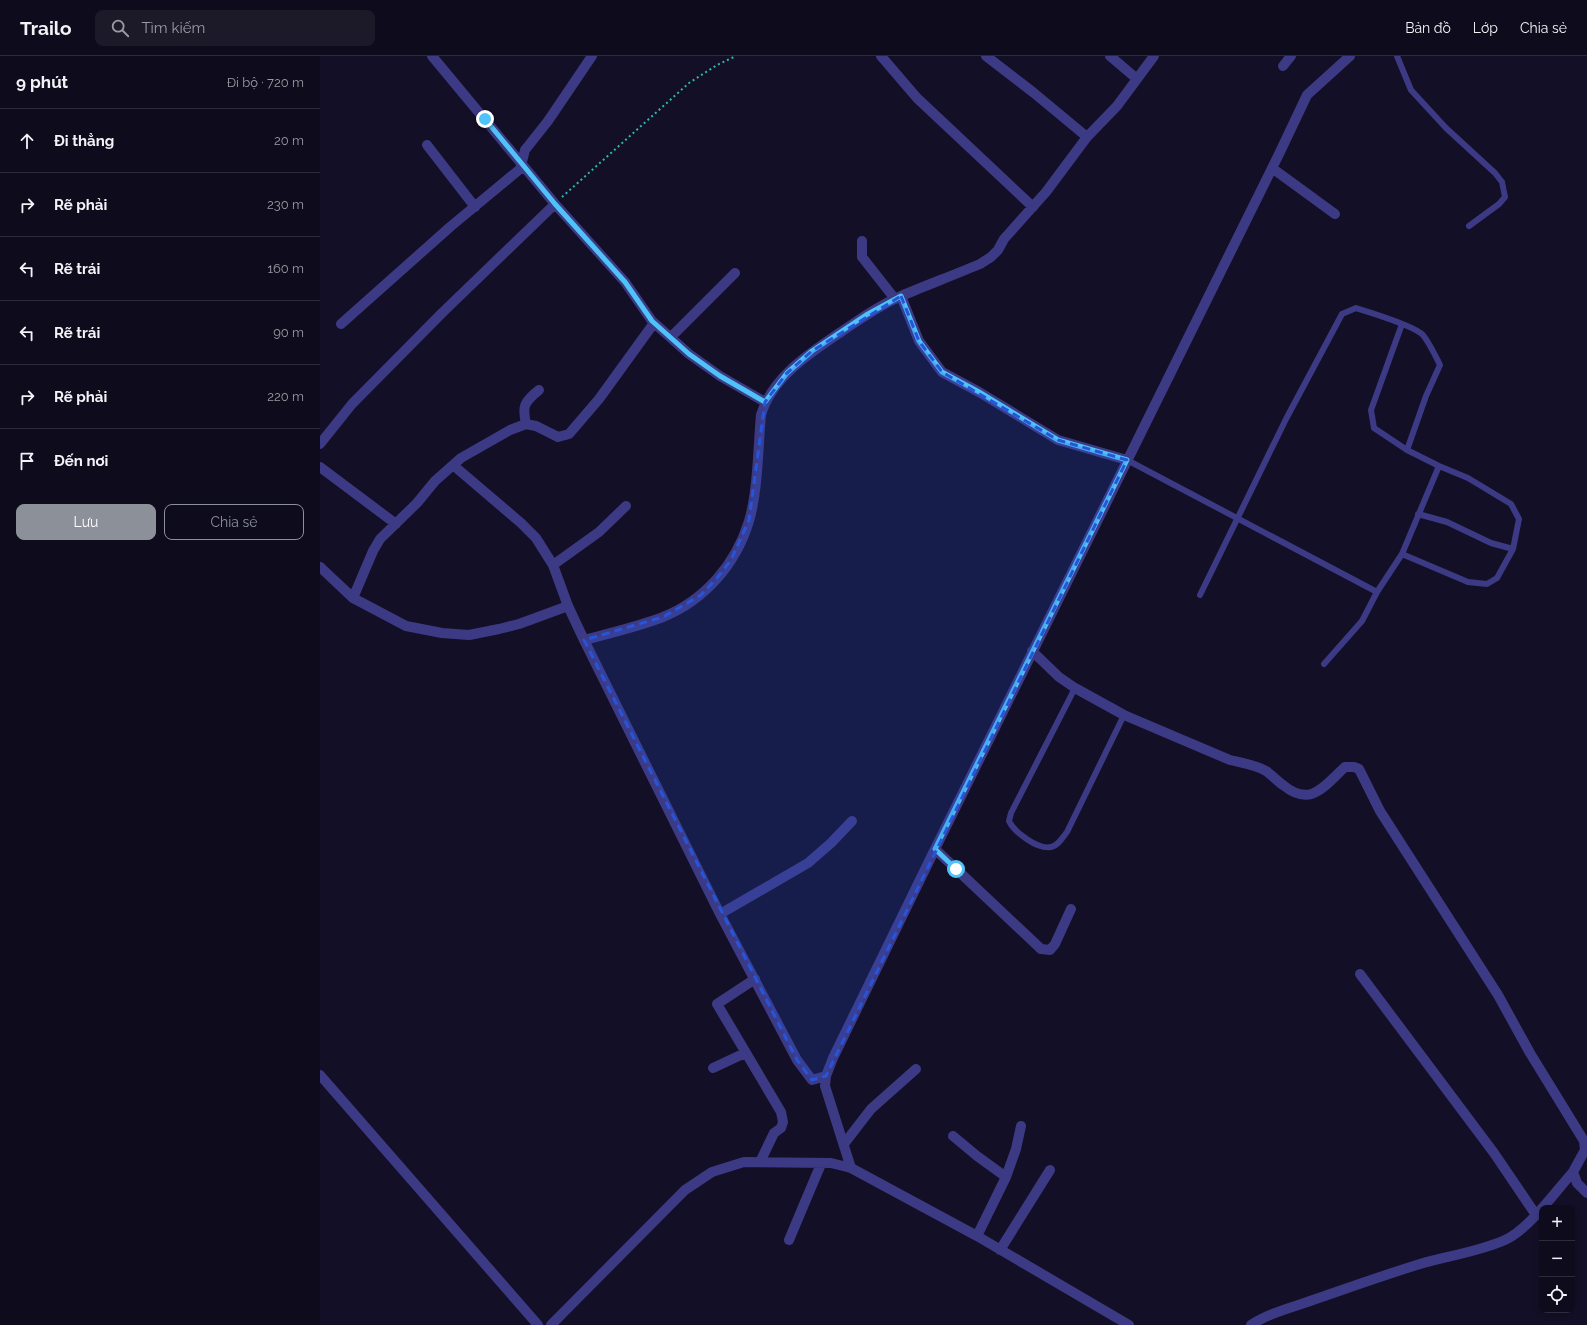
<!DOCTYPE html>
<html lang="vi">
<meta charset="utf-8">
<style>
body{margin:0;font-family:Raleway,sans-serif;background:#1c1929;color:#f1f3f6}
.controls{position:absolute;right:12px;bottom:12px;display:grid;overflow:hidden;border-radius:8px;box-shadow:0 2px 6px #0003}
.controls button{width:36px;height:36px;display:grid;place-items:center;padding:0;border:0;border-bottom:1px solid #2e2b3b;background:#0e0b1c;color:#f1f3f6;font:20px sans-serif}
.stop{position:absolute;width:12px;height:12px;margin:-9px;border:3px solid #4fc3f7;border-radius:50%;background:#fff}
.stop.end{background:#4fc3f7;border-color:#fff;box-shadow:0 1px 4px #0008}
.list{margin:0;padding:0;list-style:none}
h2{display:flex;justify-content:space-between;align-items:center;height:52px;margin:0;padding:0 16px;font-size:17px}
h2 small{font-size:13px;font-weight:400;color:#9b9ba3}
.list li{display:grid;grid-template-columns:26px 1fr auto;gap:12px;align-items:center;box-sizing:border-box;height:64px;padding:0 16px;border-top:1px solid #2e2b3b}
.list b{display:block;font-size:15px;white-space:nowrap}
.list em{font-size:13px;font-style:normal;color:#9b9ba3}
.actions{display:flex;gap:8px;padding:12px 16px}
.actions a{flex:1;padding:9px 0;border:1px solid #8c9099;border-radius:8px;text-align:center;font-size:14px;color:#8c9099}
.actions .main{background:#8c9099;color:#fff}
.icon{flex:none;width:22px;height:22px;fill:none;stroke:currentColor;stroke-width:2;stroke-linecap:round;stroke-linejoin:round}
.map{position:relative;flex:none;width:1267px;height:1269px;overflow:hidden}
header{display:flex;align-items:center;gap:24px;box-sizing:border-box;height:56px;padding:0 20px;background:#0e0b1c;border-bottom:1px solid #2e2b3b}
header strong{font-size:19px}
nav{display:flex;gap:22px;margin-inline-start:auto;font-size:14px}
.search{width:280px;height:36px;background:#1c1929;display:flex;align-items:center;gap:10px;box-sizing:border-box;padding:0 14px;border-radius:8px;color:#9b9ba3;font-size:15px}
main{display:flex}
aside{flex:1;background:#0e0b1c}
.map>svg:first-child{display:block}
.lines{fill:none;stroke-linecap:round;stroke-linejoin:round}
.path{stroke:#2fb8b0;stroke-width:2;stroke-dasharray:2 3;stroke-linecap:butt}
.service{stroke:#3d3a85;stroke-width:6}
.minor{stroke:#3d3a85;stroke-width:10}
.route{stroke:#4fc3f7;stroke-width:5}
.marked{fill:#2655da;fill-opacity:0.2;stroke:#2655da;stroke-width:3;stroke-dasharray:8 5;stroke-linejoin:round}
</style>
<header>
<strong>Trailo</strong>
<div class="search"><svg class="icon" aria-label="search" viewBox="0 0 24 24"><circle cx="10" cy="10" r="6"/><path d="M15 15l6 6"/></svg>Tìm kiếm</div>
<nav><a>Bản đồ</a><a>Lớp</a><a>Chia sẻ</a></nav>
</header>
<main>
<aside>
<h2>9 phút<small>Đi bộ · 720 m</small></h2>
<ul class="list">
<li><svg class="icon" aria-label="ahead" viewBox="0 0 24 24"><path d="M12 20V5M6 11l6-6 6 6"/></svg><div><b>Đi thẳng</b></div><em>20 m</em></li>
<li><svg class="icon" aria-label="right" viewBox="0 0 24 24"><path d="M7 20v-9h11M14 6l5 5-5 5"/></svg><div><b>Rẽ phải</b></div><em>230 m</em></li>
<li><svg class="icon" aria-label="left" viewBox="0 0 24 24"><path d="M17 20v-9H6M10 6l-5 5 5 5"/></svg><div><b>Rẽ trái</b></div><em>160 m</em></li>
<li><svg class="icon" aria-label="left" viewBox="0 0 24 24"><path d="M17 20v-9H6M10 6l-5 5 5 5"/></svg><div><b>Rẽ trái</b></div><em>90 m</em></li>
<li><svg class="icon" aria-label="right" viewBox="0 0 24 24"><path d="M7 20v-9h11M14 6l5 5-5 5"/></svg><div><b>Rẽ phải</b></div><em>220 m</em></li>
<li><svg class="icon" aria-label="arrive" viewBox="0 0 24 24"><path d="M6 21V4h12l-3 4 3 4H6"/></svg><div><b>Đến nơi</b></div></li>
</ul>
<div class="actions"><a class="main">Lưu</a><a>Chia sẻ</a></div>
</aside>
<div class="map">
<svg width="1267" height="1269" viewBox="0 0 1267 1269">
<rect width="100%" height="100%" fill="#130f26"/>
<g class="lines">
<path class="path" d="M 242,141 L 369,27 L 397,9 L 416,0"/>
<path class="service" d="M 1077,0 L 1091,34 L 1126,72 L 1175,117 L 1182,126 L 1185,141 L 1179,148 L 1149,170
M 807,404 L 1057,536
M 1098,458 L 1127,466 L 1171,487 L 1193,493
M 1082,498 L 1148,526 L 1167,528 L 1177,522 L 1193,493 L 1199,463 L 1191,448 L 1148,422 L 1119,410 L 1087,394 L 1054,372 L 1051,354 L 1082,268
M 880,539 L 966,363 L 1022,258 L 1036,252 C 1049,256 1095,270 1103,279 C 1110,288 1115,299 1120,309 L 1106,340 L 1087,394
M 1004,608 L 1042,565 L 1057,536 L 1082,498 L 1119,410
M 755,632 L 691,757 L 689,765 C 694,776 718,794 731,791 C 738,790 743,781 747,776 L 804,659"/>
<path class="minor" d="M 112,0 L 235,148 L 305,226 L 332,265 L 369,298 L 400,320 L 445,346
M 561,0 L 597,42 L 713,151
M 666,0 L 714,37 L 767,81
M 790,0 L 817,23
M 963,10 L 971,0
M 107,89 L 155,151
M 952,112 L 1015,158
M 542,185 L 542,201 L 575,243
M 581,240 L 599,285 L 622,316 L 659,336 L 738,384 L 807,404
M 21,268 L 130,171 L 200,113 L 205,94 L 228,65 L 272,0
M 351,281 L 415,217
M 206,368 C 202,350 204,346 219,334
M 0,388 L 32,348 L 122,257 L 235,148
M 133,409 L 201,467 L 216,482 L 233,509 L 248,550 L 264,584
M 0,411 L 76,468
M 233,509 L 279,476 L 306,450
M 0,511 L 33,542 L 86,570 L 122,577 L 149,579 L 179,573 L 199,568 L 248,550
M 33,542 L 53,495 L 60,483 L 97,447 L 115,425 L 141,402 L 190,374 L 206,368 L 216,370 L 238,381 L 249,378 L 279,343 L 334,267
M 712,595 L 739,621 L 755,632 L 804,659 L 910,704 C 922,707 936,709 946,715 C 952,719 957,725 963,729 C 991,752 1004,730 1025,711 L 1034,711 L 1039,713 L 1060,755 L 1178,939 L 1210,997 L 1264,1085 L 1265,1094 L 1253,1116 L 1257,1127 L 1267,1137
M 615,793 L 721,893 L 730,894 L 735,888 L 751,853
M 400,858 L 488,807 L 511,787 L 532,765
M 1040,918 L 1174,1097 L 1216,1159
M 435,923 L 397,948 L 461,1056 L 463,1066 L 461,1072 L 454,1077 L 440,1106
M 393,1012 L 425,997
M 0,1019 L 218,1269
M 506,1020 L 492,1024 L 477,1004 L 400,858 L 264,584 C 290,577 317,571 343,561 C 385,544 416,508 429,465 C 438,435 438,391 441,359 C 452,321 490,297 521,276 C 540,263 560,249 581,240 C 607,229 634,219 660,208 L 671,201 L 678,194 L 684,183 L 726,136 L 767,81 L 797,50 L 834,0
M 633,1080 L 657,1100 L 686,1121
M 524,1088 L 551,1053 L 596,1013
M 657,1180 L 686,1121 L 696,1093 L 701,1070
M 469,1184 L 501,1108
M 680,1194 L 730,1114
M 231,1269 L 365,1134 L 392,1116 L 424,1106 L 511,1107 L 531,1112
M 809,1269 L 657,1180 L 531,1112 L 505,1030 L 506,1020 L 513,1002 L 615,793 L 960,96 L 987,39 L 1030,0
M 931,1269 C 949,1257 973,1251 993,1244 C 1028,1232 1064,1219 1100,1208 C 1127,1200 1158,1196 1185,1184 C 1209,1173 1235,1136 1253,1116"/>
</g>
<g class="lines">
<path class="route" d="M 165,63 L 235,148 L 305,226 L 332,265 L 369,298 L 400,320 L 445,346 L 467,317 L 492,295 L 546,259 L 581,240 L 599,285 L 622,316 L 659,336 L 738,384 L 807,404 L 615,793 L 636,813"/>
</g>
<path class="marked" d="M 581,240 L 599,285 L 622,316 L 738,384 L 807,404 L 506,1020 L 492,1024 L 477,1004 L 264,584 L 343,561 L 381,539 L 397,522 L 411,504 L 429,464 L 445,346 L 467,317 L 492,295 Z"/>
</svg>
<div class="controls">
<button>+</button>
<button>−</button>
<button><svg class="icon" aria-label="locate" viewBox="0 0 24 24"><circle cx="12" cy="12" r="6"/><path d="M12 2v4M12 18v4M2 12h4M18 12h4"/></svg></button>
</div>
<div class="stop" style="left:636px;top:813px"></div>
<div class="stop end" style="left:165px;top:63px"></div>
</div>
</main>
